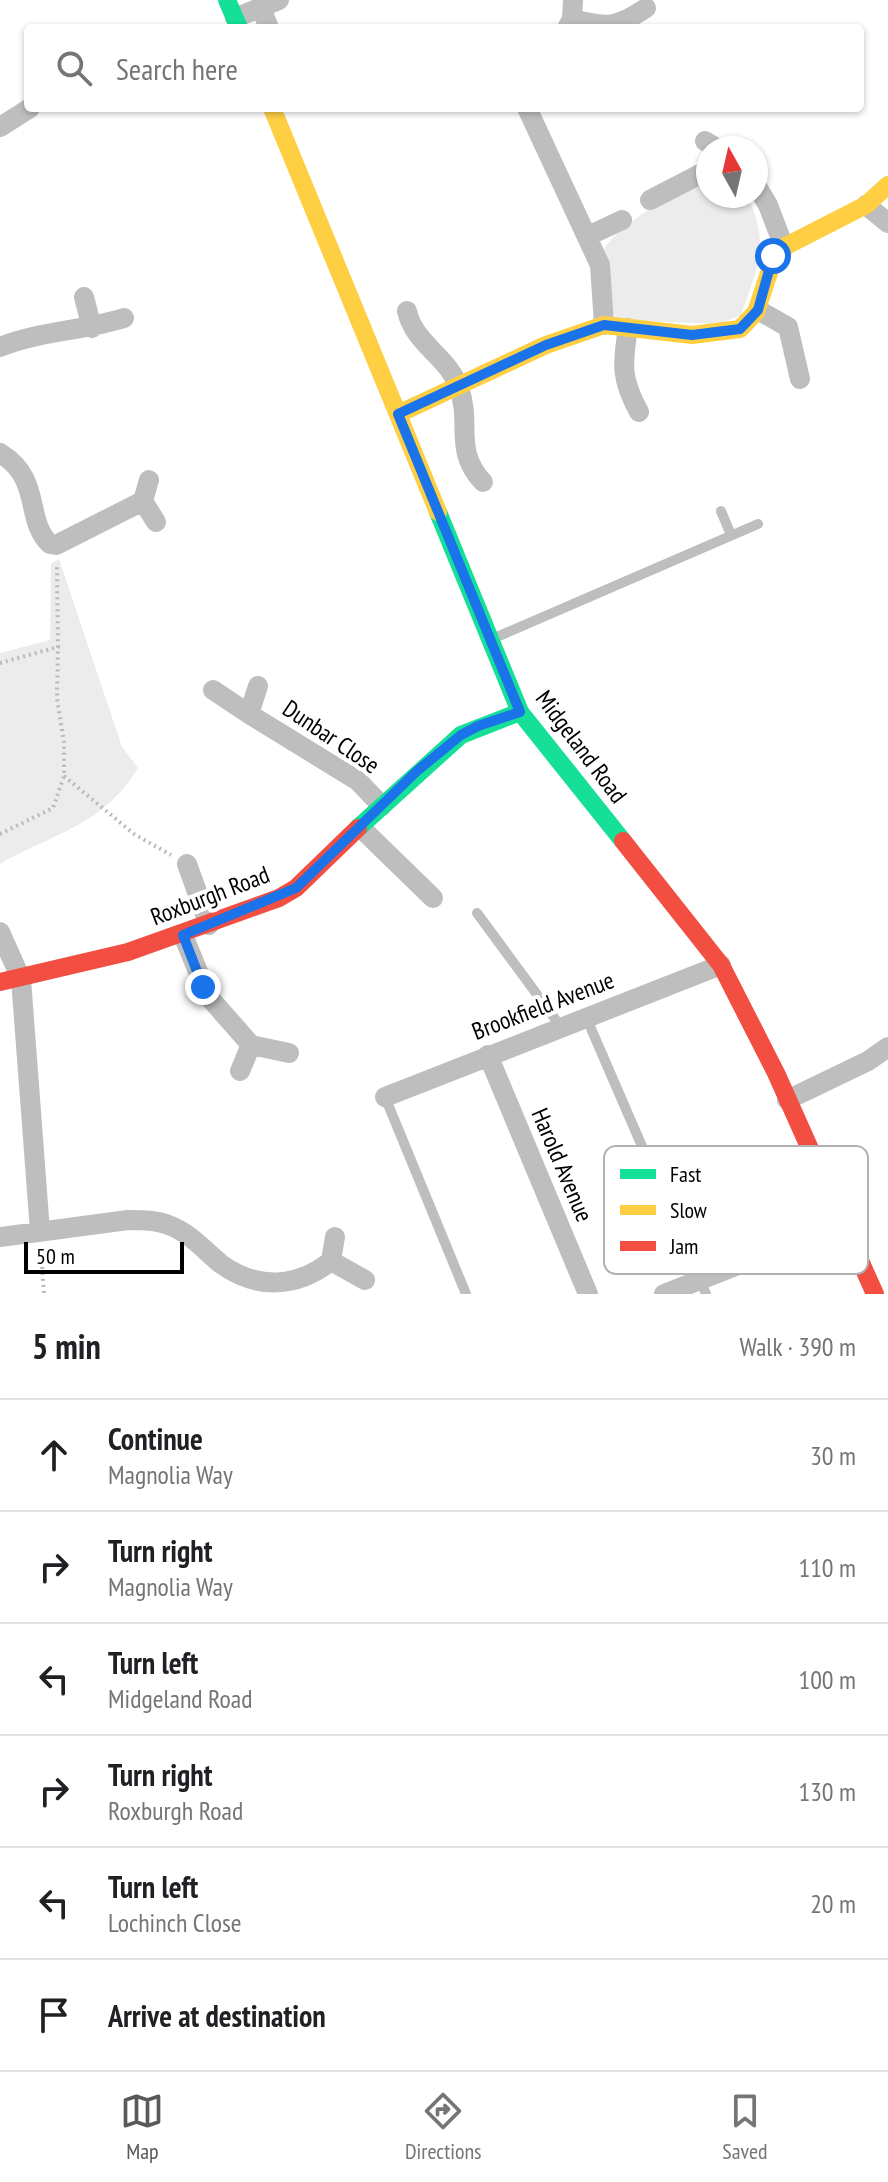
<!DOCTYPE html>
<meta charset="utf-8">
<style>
body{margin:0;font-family:"PT Sans Narrow",sans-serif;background:#f6f6f6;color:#202124}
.compass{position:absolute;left:696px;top:136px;width:72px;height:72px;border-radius:50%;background:#fff;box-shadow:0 2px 6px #0004;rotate:352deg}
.scale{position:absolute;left:24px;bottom:20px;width:160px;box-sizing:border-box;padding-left:8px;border:4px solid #000;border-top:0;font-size:22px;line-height:28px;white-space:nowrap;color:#000;-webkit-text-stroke:6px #fff;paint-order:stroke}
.stop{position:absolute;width:24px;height:24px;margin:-18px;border:6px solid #1a73e8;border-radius:50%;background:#fff}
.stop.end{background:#1a73e8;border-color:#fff;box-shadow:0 2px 8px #0008}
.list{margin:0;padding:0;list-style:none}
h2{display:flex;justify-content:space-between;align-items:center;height:104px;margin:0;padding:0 32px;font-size:34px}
h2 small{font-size:26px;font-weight:400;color:#757577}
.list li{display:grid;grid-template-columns:52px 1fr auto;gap:24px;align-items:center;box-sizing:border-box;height:112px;padding:0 32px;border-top:2px solid #e0e0e0}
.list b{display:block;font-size:30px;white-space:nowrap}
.list p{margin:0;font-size:26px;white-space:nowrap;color:#757577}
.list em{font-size:26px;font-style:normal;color:#757577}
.icon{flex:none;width:44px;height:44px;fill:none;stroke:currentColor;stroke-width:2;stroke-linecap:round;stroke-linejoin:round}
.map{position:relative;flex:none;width:888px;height:1294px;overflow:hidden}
.search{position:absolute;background:#fff;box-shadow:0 2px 6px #0004;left:24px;right:24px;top:24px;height:88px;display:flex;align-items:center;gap:20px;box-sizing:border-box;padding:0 28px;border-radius:8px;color:#757577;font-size:30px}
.sheet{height:776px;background:#fff}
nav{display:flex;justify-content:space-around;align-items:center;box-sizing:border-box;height:112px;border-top:2px solid #e0e0e0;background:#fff;font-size:22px;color:#757577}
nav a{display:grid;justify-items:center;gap:4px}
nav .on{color:#595959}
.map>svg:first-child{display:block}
.green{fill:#ececec}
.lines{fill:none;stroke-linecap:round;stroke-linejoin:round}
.path{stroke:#b9b9b9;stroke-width:4;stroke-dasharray:2 4;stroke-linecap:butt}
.lane{stroke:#bebebe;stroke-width:10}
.street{stroke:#bebebe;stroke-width:20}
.fast{stroke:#16e098;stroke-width:18}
.slow{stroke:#ffcf43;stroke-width:18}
.jam{stroke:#f24e42;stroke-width:18}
.route{stroke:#1a73e8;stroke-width:10}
.labels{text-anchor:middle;stroke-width:8;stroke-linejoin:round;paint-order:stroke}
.street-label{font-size:24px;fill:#000;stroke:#fff}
.key{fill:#fff;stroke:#b2b2b2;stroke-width:2}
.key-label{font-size:22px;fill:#000}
</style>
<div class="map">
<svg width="888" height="1294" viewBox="0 0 888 1294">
<rect width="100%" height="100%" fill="#fff"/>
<path class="green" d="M 708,176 L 708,196 L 747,196 C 771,243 757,268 741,315 L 720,324 L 615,320 C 611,301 603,279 602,259 C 601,231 685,188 708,176 Z
M 59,559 L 122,747 L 138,768 C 102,826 56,832 0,864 L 0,653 L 50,640 L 51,564 Z"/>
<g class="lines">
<path class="path" d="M 0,663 L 58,647 L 57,566
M 64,776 L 134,834 L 171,855
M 0,834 L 53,808 L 64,776 L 64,742 L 57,699 L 58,647
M 41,1249 L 44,1294"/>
<path class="lane" d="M 721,511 L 731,535
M 492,639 L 758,524
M 477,913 L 561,1027
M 586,1017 L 706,1294
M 385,1097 L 466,1294"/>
<path class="street" d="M 261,8 L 269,28
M 235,18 L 279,0
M 572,19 C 607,28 616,28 646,8
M 567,28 L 572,19 L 573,0
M 527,108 L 600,265 L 604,325
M 0,127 L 30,108
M 705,141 L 716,148
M 756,185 L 768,205 L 784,247
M 650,200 L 708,170
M 866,205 L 888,223
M 588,236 L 622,220
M 84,297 L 92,328
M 758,310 L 788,327 L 800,379
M 407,311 C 414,344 449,357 459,388 C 472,424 453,450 483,482
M 628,328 C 622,365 621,379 639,412
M 0,347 C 40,331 83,331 124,318
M 0,453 C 43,479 24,520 50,544 L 56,545 L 143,501 L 149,480
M 143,501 L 156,522
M 258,686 L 249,714 L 358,781 L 382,806
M 213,690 L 249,714
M 360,827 L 433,898
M 187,864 L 209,925
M 0,932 L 21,979 L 40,1231
M 183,935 L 208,996 L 251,1045 L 240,1071
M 251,1045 L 289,1053
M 488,1055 L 588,1294
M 385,1097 L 721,965
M 787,1100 L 868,1061 L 888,1047
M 0,1237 L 128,1220 C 142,1220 158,1220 171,1226 C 191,1234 205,1251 221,1264 C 257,1290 297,1288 331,1261 L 335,1237
M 331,1261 L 365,1280
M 664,1294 L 843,1224"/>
<path class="fast" d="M 227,0 L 239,28
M 438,512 L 520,712 L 623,841
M 358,828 L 461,735 L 520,712"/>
<path class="slow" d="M 272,108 L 438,512
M 398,414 L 546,345 L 604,325 L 692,335 L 740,329 L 756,312 L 771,267 L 784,247 L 866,205 L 888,185"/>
<path class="jam" d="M 623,841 L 721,965 L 776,1073 L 875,1294
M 0,982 L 128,952 L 279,898 L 296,888 L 358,828"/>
</g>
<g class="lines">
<path class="route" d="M 203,987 L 183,935 L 296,888 L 417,771 L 461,735 L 478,726 L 520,712 L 398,414 L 546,345 L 604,325 L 692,335 L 740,329 L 758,310 L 773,256"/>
</g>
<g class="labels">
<g class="street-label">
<text transform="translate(331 737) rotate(34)" y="8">Dunbar Close</text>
<text transform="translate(581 747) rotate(53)" y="8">Midgeland Road</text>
<text transform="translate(210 896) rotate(-21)" y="8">Roxburgh Road</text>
<text transform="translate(543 1006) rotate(-21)" y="8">Brookfield Avenue</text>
<text transform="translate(562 1165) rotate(67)" y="8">Harold Avenue</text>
</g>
</g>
<rect x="604" y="1146" width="264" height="128" rx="12" class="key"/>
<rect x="620" y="1169" width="36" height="10" fill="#16e098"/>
<rect x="620" y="1205" width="36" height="10" fill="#ffcf43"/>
<rect x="620" y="1241" width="36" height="10" fill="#f24e42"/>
<g class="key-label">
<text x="670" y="1182">Fast</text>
<text x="670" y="1218">Slow</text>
<text x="670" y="1254">Jam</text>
</g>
</svg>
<svg class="compass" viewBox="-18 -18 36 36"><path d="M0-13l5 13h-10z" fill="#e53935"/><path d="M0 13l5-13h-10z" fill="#757577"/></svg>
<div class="scale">50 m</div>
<div class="stop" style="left:773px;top:256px"></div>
<div class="stop end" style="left:203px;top:987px"></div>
<div class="search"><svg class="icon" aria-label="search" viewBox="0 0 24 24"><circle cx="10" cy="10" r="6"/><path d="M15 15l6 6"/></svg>Search here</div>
</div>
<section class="sheet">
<h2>5 min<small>Walk · 390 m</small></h2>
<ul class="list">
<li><svg class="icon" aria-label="ahead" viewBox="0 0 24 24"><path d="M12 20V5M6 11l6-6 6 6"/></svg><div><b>Continue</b><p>Magnolia Way</p></div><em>30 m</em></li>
<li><svg class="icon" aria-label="right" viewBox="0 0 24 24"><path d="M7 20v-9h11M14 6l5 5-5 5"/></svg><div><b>Turn right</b><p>Magnolia Way</p></div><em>110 m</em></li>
<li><svg class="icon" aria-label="left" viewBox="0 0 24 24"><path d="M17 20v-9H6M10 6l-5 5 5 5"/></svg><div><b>Turn left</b><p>Midgeland Road</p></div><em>100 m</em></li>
<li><svg class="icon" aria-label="right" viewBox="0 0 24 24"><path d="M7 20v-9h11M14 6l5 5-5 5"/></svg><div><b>Turn right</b><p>Roxburgh Road</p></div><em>130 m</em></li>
<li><svg class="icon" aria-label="left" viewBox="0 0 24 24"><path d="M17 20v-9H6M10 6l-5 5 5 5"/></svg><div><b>Turn left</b><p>Lochinch Close</p></div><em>20 m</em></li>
<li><svg class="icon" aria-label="arrive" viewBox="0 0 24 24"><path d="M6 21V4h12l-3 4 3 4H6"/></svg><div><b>Arrive at destination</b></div></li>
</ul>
</section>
<nav>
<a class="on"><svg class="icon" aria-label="map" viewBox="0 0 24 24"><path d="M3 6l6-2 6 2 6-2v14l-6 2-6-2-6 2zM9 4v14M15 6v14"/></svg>Map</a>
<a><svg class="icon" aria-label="directions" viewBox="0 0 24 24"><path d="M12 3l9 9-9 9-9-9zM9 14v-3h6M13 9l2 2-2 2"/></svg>Directions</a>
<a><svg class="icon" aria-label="saved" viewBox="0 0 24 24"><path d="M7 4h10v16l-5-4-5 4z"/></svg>Saved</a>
</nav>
